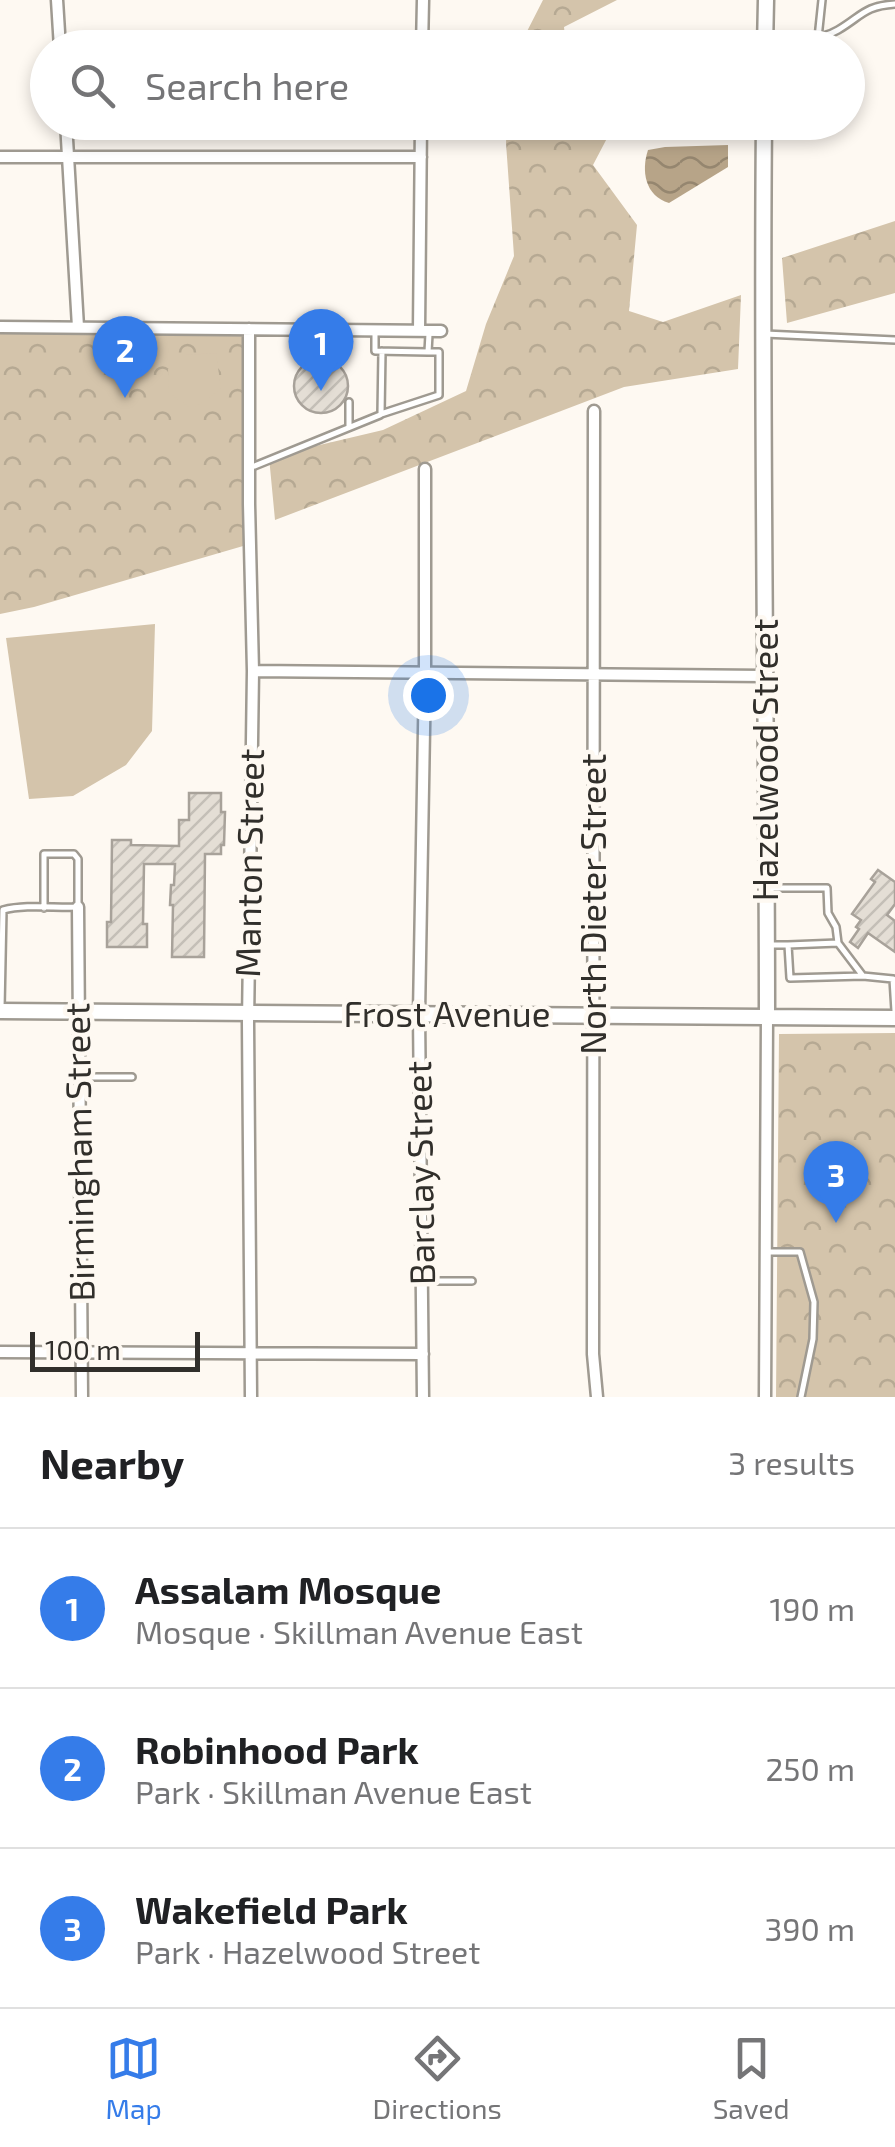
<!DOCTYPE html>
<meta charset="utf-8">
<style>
body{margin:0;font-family:"Exo 2",sans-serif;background:#f2f2f2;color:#202124}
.scale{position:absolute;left:30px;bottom:25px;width:170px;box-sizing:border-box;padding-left:10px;border:5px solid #312f2b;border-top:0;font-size:28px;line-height:35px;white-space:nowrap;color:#312f2b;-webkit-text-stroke:8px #fef9f2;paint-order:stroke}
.you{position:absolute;left:428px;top:695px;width:35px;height:35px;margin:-25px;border:8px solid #fff;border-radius:50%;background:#1a73e8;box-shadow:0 0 0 15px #1a73e833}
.badge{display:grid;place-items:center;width:65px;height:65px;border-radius:50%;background:#357ce9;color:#fff;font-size:32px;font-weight:700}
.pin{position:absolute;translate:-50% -82px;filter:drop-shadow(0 2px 5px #0008)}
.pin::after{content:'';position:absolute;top:52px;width:35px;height:30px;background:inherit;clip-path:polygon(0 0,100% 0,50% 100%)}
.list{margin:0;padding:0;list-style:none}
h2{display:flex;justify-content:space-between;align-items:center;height:130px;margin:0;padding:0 40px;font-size:42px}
h2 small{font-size:32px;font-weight:400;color:#757577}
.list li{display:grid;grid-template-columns:65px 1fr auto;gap:30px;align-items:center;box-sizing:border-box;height:160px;padding:0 40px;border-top:2px solid #e0e0e0}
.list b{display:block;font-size:38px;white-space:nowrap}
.list p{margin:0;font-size:32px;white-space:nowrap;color:#757577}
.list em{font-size:32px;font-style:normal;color:#757577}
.icon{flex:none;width:55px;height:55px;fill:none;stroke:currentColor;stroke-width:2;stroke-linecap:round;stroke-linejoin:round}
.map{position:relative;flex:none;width:895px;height:1397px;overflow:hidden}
.search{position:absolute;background:#fff;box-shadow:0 5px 15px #0003;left:30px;right:30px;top:30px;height:110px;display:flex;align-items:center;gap:25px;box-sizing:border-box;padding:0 35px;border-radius:55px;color:#757577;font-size:38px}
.sheet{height:610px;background:#fff}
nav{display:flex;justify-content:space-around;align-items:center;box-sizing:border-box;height:140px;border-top:2px solid #e0e0e0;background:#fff;font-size:28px;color:#757577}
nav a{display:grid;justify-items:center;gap:5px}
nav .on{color:#357ce9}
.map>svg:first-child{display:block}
.forest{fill:url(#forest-crowns)}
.pitch{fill:#d4c4ab}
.water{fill:url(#water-waves)}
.building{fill:url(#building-hatch);stroke:#a8a29a;stroke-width:2.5}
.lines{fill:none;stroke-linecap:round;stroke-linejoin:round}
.lane-casing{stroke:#9f9a91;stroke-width:10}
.street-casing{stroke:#9f9a91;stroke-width:15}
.secondary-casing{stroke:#9f9a91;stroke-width:19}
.lane{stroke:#fff;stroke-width:5}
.street{stroke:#fff;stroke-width:10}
.secondary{stroke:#fff;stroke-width:14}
.labels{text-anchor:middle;stroke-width:9;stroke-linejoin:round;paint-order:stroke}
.street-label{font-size:35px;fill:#312f2b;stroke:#fef9f2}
</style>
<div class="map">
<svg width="895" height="1397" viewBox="0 0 895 1397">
<defs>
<pattern id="forest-crowns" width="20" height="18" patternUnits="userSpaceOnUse" patternTransform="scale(2.5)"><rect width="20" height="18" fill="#d4c4ab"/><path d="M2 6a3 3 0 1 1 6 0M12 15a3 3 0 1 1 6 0" fill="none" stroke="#b6a993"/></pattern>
<pattern id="water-waves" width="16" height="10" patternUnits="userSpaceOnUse" patternTransform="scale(2.5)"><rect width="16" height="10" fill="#b7a488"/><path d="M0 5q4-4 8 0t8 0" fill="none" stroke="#95866f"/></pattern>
<pattern id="building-hatch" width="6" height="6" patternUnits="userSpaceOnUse" patternTransform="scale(2.5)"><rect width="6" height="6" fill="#e4ded5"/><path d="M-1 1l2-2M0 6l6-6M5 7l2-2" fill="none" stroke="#c4bfb7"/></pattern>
</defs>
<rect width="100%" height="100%" fill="#fef9f2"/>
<path class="forest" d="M 543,0 L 617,0 L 564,27 L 566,47 L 519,47 Z
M 507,123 L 615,123 L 593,165 L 637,225 L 629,311 L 663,322 L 741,295 L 738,369 L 624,387 L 275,520 L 269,457 L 383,430 L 466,391 L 486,324 L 514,256 L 506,143 Z
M 895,221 L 895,293 L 787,323 L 782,258 Z
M 0,327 L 249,329 L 250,544 L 34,607 L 0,614 Z
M 895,1033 L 895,1397 L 776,1397 L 779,1034 Z"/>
<path class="pitch" d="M 216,353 L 221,389 L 192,409 L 169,393 L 168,369 L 186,355 Z
M 155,624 L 152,731 L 126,765 L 73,796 L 29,799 L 6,638 Z"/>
<path class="water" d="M 728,145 L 728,167 L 669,203 C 645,196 641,171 648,150 L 665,147 Z"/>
<path class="building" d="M294 386a27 27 0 1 1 54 0a27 27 0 1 1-54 0Z
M 189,793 L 221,793 L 221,812 L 225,812 L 224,845 L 221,845 L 221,854 L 205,854 L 204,957 L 172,957 L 173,905 L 170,905 L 171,885 L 174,885 L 175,864 L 144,864 L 143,924 L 147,924 L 147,947 L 107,947 L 107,922 L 111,922 L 112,840 L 131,840 L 131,845 L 179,846 L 179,820 L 189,820 Z
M 878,870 L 895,882 L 895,904 L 887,915 L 895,921 L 895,952 L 868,933 L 858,948 L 850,942 L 859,929 L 856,927 L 861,920 L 852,914 L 875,882 L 871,879 Z"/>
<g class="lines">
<defs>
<path id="lane" d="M 767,38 C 790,40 818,42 838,30 C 862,16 864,6 895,4
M 818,38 L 822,0
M 375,333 L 375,351 L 428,352 L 429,334
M 765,334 L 895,340
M 382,351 L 381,414 L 439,395 L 439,352 L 428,352
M 349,427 L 349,402
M 252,467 L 380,415
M 769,888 L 827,888 L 828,913 L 836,927 L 838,943 L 863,976 L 893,979 L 895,1011
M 771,945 L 788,945 L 790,978 L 863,976
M 788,945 L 838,943
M 1,1008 L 3,910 C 26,904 54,908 78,907 L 78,859 L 74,854 L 44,854 L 44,908
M 81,1077 L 132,1077
M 767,1252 L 800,1252 L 814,1302 L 813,1339 L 801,1397
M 422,1281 L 472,1281"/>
<path id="street" d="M 57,0 L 60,48
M 422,48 L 423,0
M 66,122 L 78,327
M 0,157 L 421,157
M 0,327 L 441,331
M 249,329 L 249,504 L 253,671 L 248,1023 L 251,1397
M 419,331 L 421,122
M 594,411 L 593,1354 L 597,1397
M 253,671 L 766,676
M 78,907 L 82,1397
M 0,1352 L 423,1354
M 423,1397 L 419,1014 L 425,673 L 425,469
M 765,1397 L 767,1017"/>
<path id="secondary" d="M 765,48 L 766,0
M 764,122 C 761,421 767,719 767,1017
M 0,1011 L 895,1018"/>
</defs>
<use href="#lane" class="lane-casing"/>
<use href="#street" class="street-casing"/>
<use href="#secondary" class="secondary-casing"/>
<use href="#lane" class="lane"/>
<use href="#street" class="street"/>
<use href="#secondary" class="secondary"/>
</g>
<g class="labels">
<g class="street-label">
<text transform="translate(766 760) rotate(-90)" y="12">Hazelwood Street</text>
<text transform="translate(250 863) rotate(-89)" y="12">Manton Street</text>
<text transform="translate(594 904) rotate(-90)" y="12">North Dieter Street</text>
<text x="447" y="1027">Frost Avenue</text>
<text transform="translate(80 1152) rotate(-91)" y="12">Birmingham Street</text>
<text transform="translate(421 1173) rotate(-91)" y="12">Barclay Street</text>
</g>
</g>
</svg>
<div class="scale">100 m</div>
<div class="you"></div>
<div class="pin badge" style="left:321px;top:391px">1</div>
<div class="pin badge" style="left:125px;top:398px">2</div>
<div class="pin badge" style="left:836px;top:1223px">3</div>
<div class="search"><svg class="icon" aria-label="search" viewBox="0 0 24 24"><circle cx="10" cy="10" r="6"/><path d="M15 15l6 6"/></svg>Search here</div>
</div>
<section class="sheet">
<h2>Nearby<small>3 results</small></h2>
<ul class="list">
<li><span class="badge">1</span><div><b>Assalam Mosque</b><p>Mosque · Skillman Avenue East</p></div><em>190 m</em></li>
<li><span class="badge">2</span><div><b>Robinhood Park</b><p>Park · Skillman Avenue East</p></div><em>250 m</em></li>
<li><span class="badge">3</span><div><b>Wakefield Park</b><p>Park · Hazelwood Street</p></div><em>390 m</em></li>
</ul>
</section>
<nav>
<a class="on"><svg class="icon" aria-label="map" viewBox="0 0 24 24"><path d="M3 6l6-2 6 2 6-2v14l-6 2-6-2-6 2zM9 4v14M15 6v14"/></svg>Map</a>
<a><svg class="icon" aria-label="directions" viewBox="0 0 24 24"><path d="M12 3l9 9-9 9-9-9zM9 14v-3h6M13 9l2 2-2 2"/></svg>Directions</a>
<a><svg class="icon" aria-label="saved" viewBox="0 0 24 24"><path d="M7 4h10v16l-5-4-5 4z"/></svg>Saved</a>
</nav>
